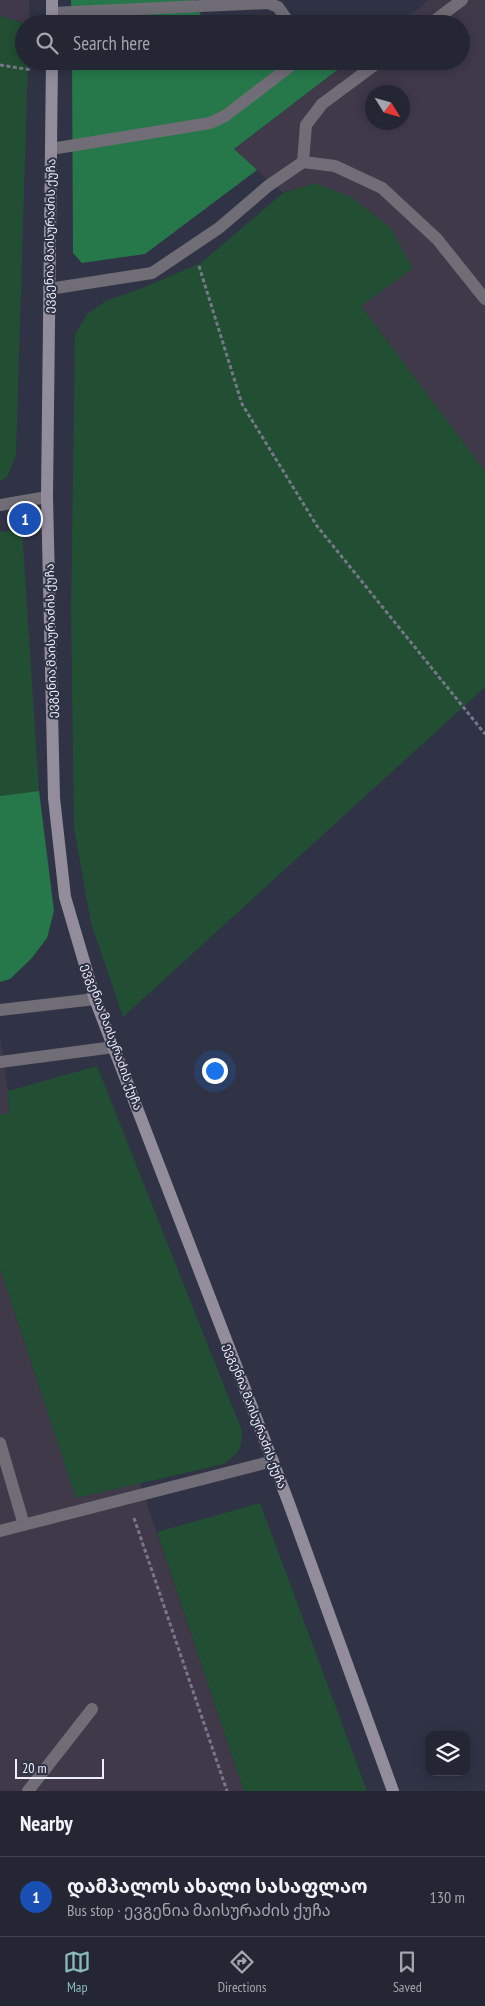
<!DOCTYPE html>
<meta charset="utf-8">
<style>
body{margin:0;font-family:"PT Sans Narrow","Noto Sans Georgian",sans-serif;background:#303240;color:#f1f3f6}
.controls{position:absolute;right:15px;bottom:15px;display:grid;overflow:hidden;border-radius:10px;box-shadow:0 2px 12px #0003}
.controls button{width:45px;height:45px;display:grid;place-items:center;padding:0;border:0;border-bottom:1px solid #41434f;background:#242634;color:#f1f3f6;font:25px sans-serif}
.compass{position:absolute;left:365px;top:85px;width:45px;height:45px;border-radius:50%;background:#242634;box-shadow:0 2px 12px #0003;rotate:127deg}
.scale{position:absolute;left:15px;bottom:12px;width:89px;box-sizing:border-box;padding-left:5px;border:2px solid #eceffa;border-top:0;font-size:14px;line-height:18px;white-space:nowrap;color:#eceffa;-webkit-text-stroke:4px #303345;paint-order:stroke}
.you{position:absolute;left:214px;top:1070px;width:18px;height:18px;margin:-12px;border:4px solid #fff;border-radius:50%;background:#1a73e8;box-shadow:0 0 0 8px #1a73e833}
.badge{display:grid;place-items:center;width:32px;height:32px;border-radius:50%;background:#8bbbb9;color:#fff;font-size:16px;font-weight:700}
.pin{position:absolute;translate:-50% -50%;border:2px solid #fff;box-shadow:0 1px 5px #0006}
.list{margin:0;padding:0;list-style:none}
h2{display:flex;justify-content:space-between;align-items:center;height:65px;margin:0;padding:0 20px;font-size:21px}
h2 small{font-size:16px;font-weight:400;color:#a3a5ac}
.list li{display:grid;grid-template-columns:32px 1fr auto;gap:15px;align-items:center;box-sizing:border-box;height:80px;padding:0 20px;border-top:1px solid #41434f}
.list b{display:block;font-size:19px;white-space:nowrap}
.list p{margin:0;font-size:16px;white-space:nowrap;color:#a3a5ac}
.list em{font-size:16px;font-style:normal;color:#a3a5ac}
.icon{flex:none;width:28px;height:28px;fill:none;stroke:currentColor;stroke-width:2;stroke-linecap:round;stroke-linejoin:round}
.map{position:relative;flex:none;width:485px;height:1791px;overflow:hidden}
.search{position:absolute;background:#242634;box-shadow:0 2px 12px #0003;left:15px;right:15px;top:15px;height:55px;display:flex;align-items:center;gap:12px;box-sizing:border-box;padding:0 18px;border-radius:28px;color:#a3a5ac;font-size:19px}
.sheet{height:145px;background:#242634}
nav{display:flex;justify-content:space-around;align-items:center;box-sizing:border-box;height:70px;border-top:1px solid #41434f;background:#242634;font-size:14px;color:#a3a5ac}
nav a{display:grid;justify-items:center;gap:2px}
nav .on{color:#8bbbb9}
.map>svg:first-child{display:block}
.industrial{fill:#3f394a;fill-rule:evenodd}
.green{fill:#224e33}
.forest{fill:#26784a}
.lines{fill:none;stroke-linecap:round;stroke-linejoin:round}
.path{stroke:#757887;stroke-width:3;stroke-dasharray:4 2.5;stroke-linecap:butt}
.lane{stroke:#716d76;stroke-width:12}
.street{stroke:#716d76;stroke-width:12}
.secondary{stroke:#938d9b;stroke-width:12}
.labels{text-anchor:middle;stroke-width:4;stroke-linejoin:round;paint-order:stroke}
.street-label{font-size:12px;fill:#eceffa;stroke:#303345}
</style>
<div class="map">
<svg width="485" height="1791" viewBox="0 0 485 1791">
<rect width="100%" height="100%" fill="#303345"/>
<path class="industrial" d="M 0,0 L 29,0 L 29,24 L 0,16 Z
M 429,0 L 485,0 L 485,471 L 361,306 L 413,268 L 315,183 L 283,193 L 234,150 L 349,61 L 461,61 L 461,24 L 398,24 ZM 372,92 L 402,92 L 402,122 L 372,122 Z
M 0,1036 L 8,1091 L 9,1114 L 0,1114 Z
M 0,1269 L 76,1498 L 140,1483 L 244,1791 L 0,1791 Z"/>
<path class="green" d="M 0,16 L 26,24 L 24,24 L 24,61 L 28,61 L 16,456 L 7,477 L 0,481 Z
M 315,183 L 351,197 L 390,227 L 413,268 L 361,306 L 485,471 L 485,687 L 123,1017 L 91,923 L 74,828 L 71,612 L 75,335 L 87,314 L 106,301 L 147,286 L 201,263 L 283,193 Z
M 22,529 L 39,791 L 0,796 L 0,532 Z
M 97,1066 L 242,1431 C 242,1450 238,1453 224,1464 L 76,1498 L 0,1269 L 0,1114 L 9,1114 L 8,1091 Z
M 260,1503 L 367,1791 L 244,1791 L 157,1532 Z"/>
<path class="forest" d="M 71,0 L 194,0 L 205,24 L 72,24 Z
M 72,61 L 349,61 L 234,149 L 257,170 L 145,254 L 82,263 L 73,253 Z
M 39,791 L 54,911 L 47,938 L 31,959 L 10,979 L 0,982 L 0,796 Z"/>
<g class="lines">
<path class="path" d="M 0,65 L 32,70
M 199,266 L 242,404 L 317,526 L 485,734
M 134,1518 L 227,1791"/>
<path class="lane" d="M 52,13 L 268,3 L 278,7 L 290,24
M 430,24 L 462,0
M 51,149 L 210,123 L 225,116 L 297,61
M 303,162 L 306,125 L 322,104 L 380,61
M 49,289 L 152,273 L 219,228 L 268,186 L 303,162 L 335,166 L 382,188 L 437,239 L 485,299
M 0,1010 L 95,999
M 0,1062 L 114,1047
M 0,1443 L 24,1525
M 0,1531 L 273,1461
M 28,1791 L 92,1709"/>
<path class="street" d="M 0,505 L 47,497"/>
<path class="secondary" d="M 52,24 L 52,0
M 52,61 L 47,497 L 54,798 L 65,897 L 95,999 L 288,1501 L 393,1791"/>
</g>
<g class="labels">
<g class="street-label">
<text transform="translate(50 236) rotate(-89)" y="4">ევგენია მაისურაძის ქუჩა</text>
<text transform="translate(51 641) rotate(-91)" y="4">ევგენია მაისურაძის ქუჩა</text>
<text transform="translate(112 1037) rotate(70)" y="4">ევგენია მაისურაძის ქუჩა</text>
<text transform="translate(255 1416) rotate(69)" y="4">ევგენია მაისურაძის ქუჩა</text>
</g>
</g>
</svg>
<div class="controls">
<button><svg class="icon" aria-label="layers" viewBox="0 0 24 24"><path d="M12 4l9 5-9 5-9-5zM3 14l9 5 9-5"/></svg></button>
</div>
<svg class="compass" viewBox="-18 -18 36 36"><path d="M0-13l5 13h-10z" fill="#e53935"/><path d="M0 13l5-13h-10z" fill="#a3a5ac"/></svg>
<div class="scale">20 m</div>
<div class="you"></div>
<div class="pin badge" style="left:25px;top:519px;background:#1a4fb4">1</div>
<div class="search"><svg class="icon" aria-label="search" viewBox="0 0 24 24"><circle cx="10" cy="10" r="6"/><path d="M15 15l6 6"/></svg>Search here</div>
</div>
<section class="sheet">
<h2>Nearby<small></small></h2>
<ul class="list">
<li><span class="badge" style="background:#1a4fb4">1</span><div><b>დამპალოს ახალი სასაფლაო</b><p>Bus stop · ევგენია მაისურაძის ქუჩა</p></div><em>130 m</em></li>
</ul>
</section>
<nav>
<a class="on"><svg class="icon" aria-label="map" viewBox="0 0 24 24"><path d="M3 6l6-2 6 2 6-2v14l-6 2-6-2-6 2zM9 4v14M15 6v14"/></svg>Map</a>
<a><svg class="icon" aria-label="directions" viewBox="0 0 24 24"><path d="M12 3l9 9-9 9-9-9zM9 14v-3h6M13 9l2 2-2 2"/></svg>Directions</a>
<a><svg class="icon" aria-label="saved" viewBox="0 0 24 24"><path d="M7 4h10v16l-5-4-5 4z"/></svg>Saved</a>
</nav>
